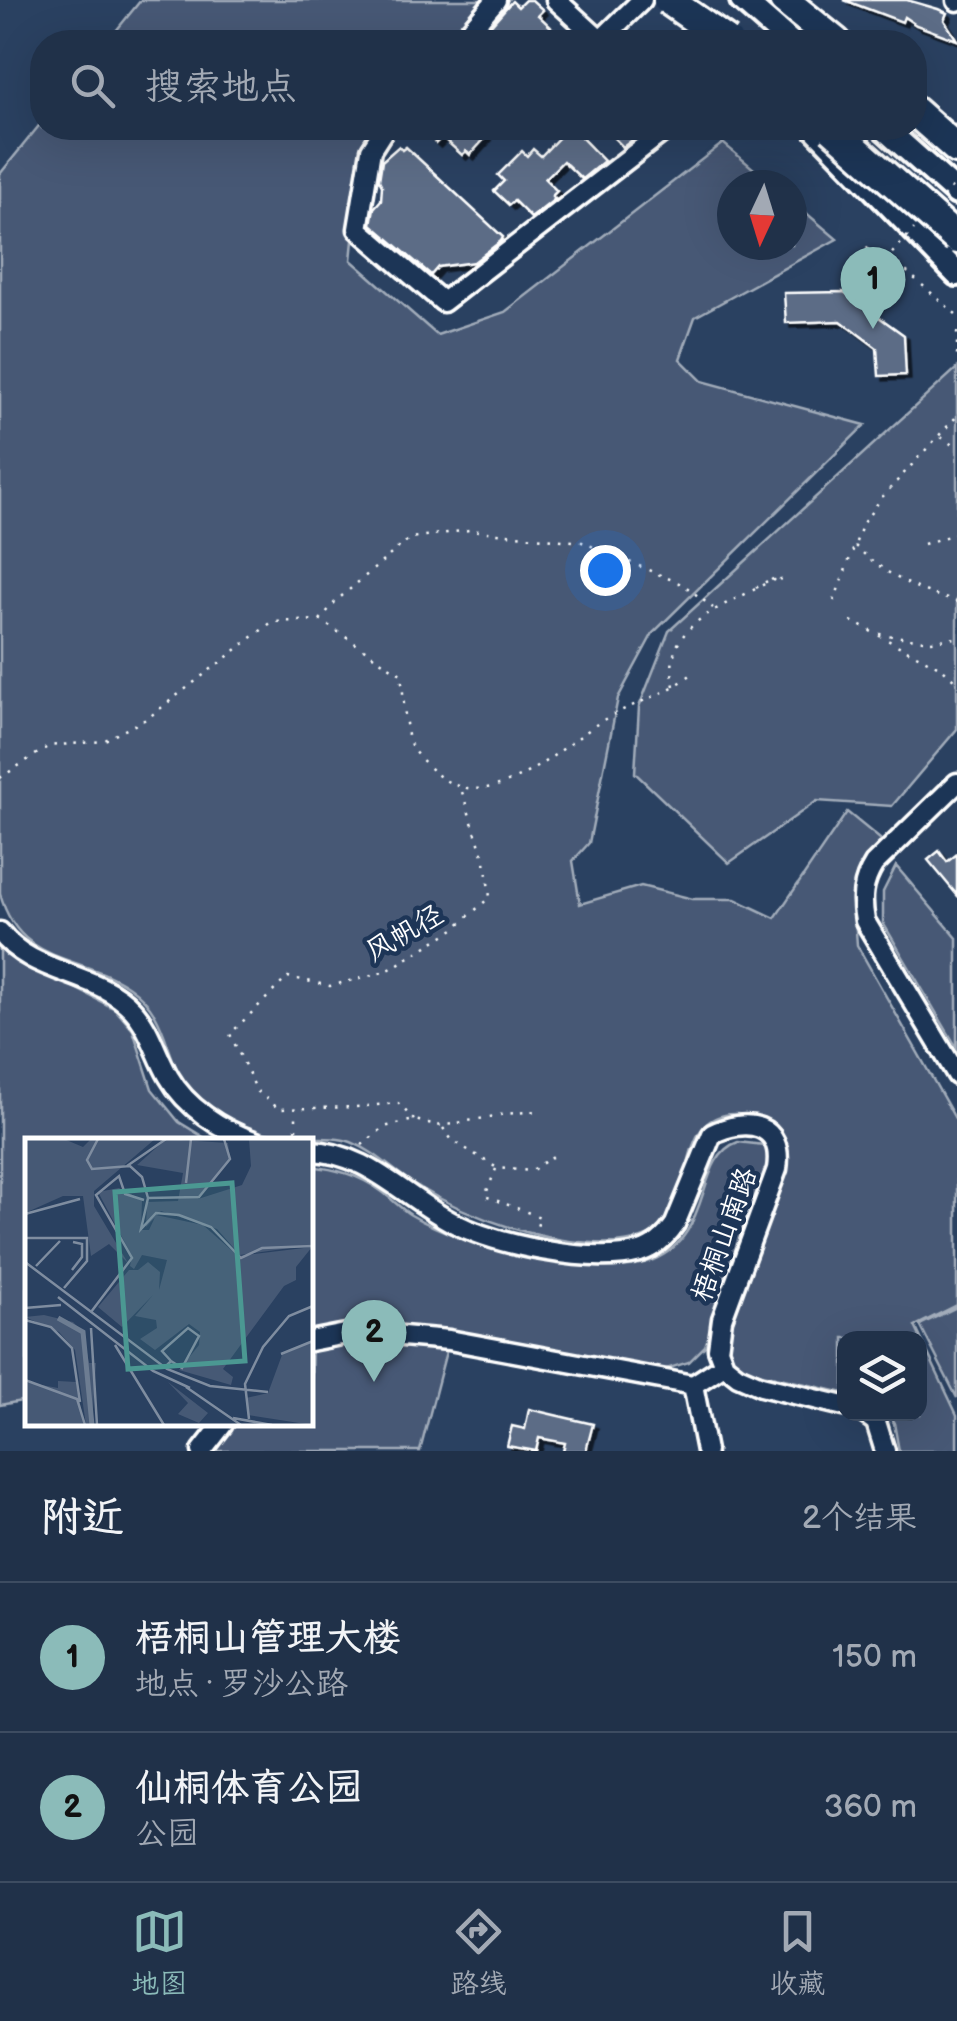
<!DOCTYPE html>
<html lang="zh">
<meta charset="utf-8">
<style>
body{margin:0;font-family:"Balsamiq Sans","LXGW WenKai TC",sans-serif;background:#2d3d53;color:#f1f3f6}
.controls{position:absolute;right:30px;bottom:30px;display:grid;overflow:hidden;border-radius:20px;box-shadow:0 10px 40px #0002}
.controls button{width:90px;height:90px;display:grid;place-items:center;padding:0;border:0;border-bottom:2px solid #3d4c61;background:#203149;color:#f1f3f6;font:50px sans-serif}
.compass{position:absolute;left:717px;top:170px;width:90px;height:90px;border-radius:50%;background:#203149;box-shadow:0 10px 40px #0002;rotate:184deg}
.you{position:absolute;left:605px;top:570px;width:35px;height:35px;margin:-25px;border:8px solid #fff;border-radius:50%;background:#1a73e8;box-shadow:0 0 0 15px #1a73e833}
.badge{display:grid;place-items:center;width:65px;height:65px;border-radius:50%;background:#8bbbb9;color:#111;font-size:32px;font-weight:700}
.pin{position:absolute;translate:-50% -82px;filter:drop-shadow(0 2px 5px #0008)}
.pin::after{content:'';position:absolute;top:52px;width:35px;height:30px;background:inherit;clip-path:polygon(0 0,100% 0,50% 100%)}
.list{margin:0;padding:0;list-style:none}
h2{display:flex;justify-content:space-between;align-items:center;height:130px;margin:0;padding:0 40px;font-size:42px}
h2 small{font-size:32px;font-weight:400;color:#a2a9b4}
.list li{display:grid;grid-template-columns:65px 1fr auto;gap:30px;align-items:center;box-sizing:border-box;height:150px;padding:0 40px;border-top:2px solid #3d4c61}
.list b{display:block;font-size:38px;white-space:nowrap}
.list p{margin:0;font-size:32px;white-space:nowrap;color:#a2a9b4}
.list em{font-size:32px;font-style:normal;color:#a2a9b4}
.icon{flex:none;width:55px;height:55px;fill:none;stroke:currentColor;stroke-width:2;stroke-linecap:round;stroke-linejoin:round}
.map{position:relative;flex:none;width:957px;height:1451px;overflow:hidden}
.search{position:absolute;background:#203149;box-shadow:0 10px 40px #0002;left:30px;right:30px;top:30px;height:110px;display:flex;align-items:center;gap:25px;box-sizing:border-box;padding:0 35px;border-radius:40px;color:#a2a9b4;font-size:38px}
.sheet{height:430px;background:#203149}
nav{display:flex;justify-content:space-around;align-items:center;box-sizing:border-box;height:140px;border-top:2px solid #3d4c61;background:#203149;font-size:28px;color:#a2a9b4}
nav a{display:grid;justify-items:center;gap:5px}
nav .on{color:#8bbbb9}
.map>svg:first-child{display:block}
.green{fill:#465975;stroke:#a2acba;stroke-width:2.5}
.building{fill:#5b6c86;stroke:#fff;stroke-width:2.5;filter:url(#shadow)}
.lines{fill:none;stroke-linecap:round;stroke-linejoin:round}
.minor-casing{stroke:#fff;stroke-width:25}
.major-casing{stroke:#fff;stroke-width:30}
.highway-casing{stroke:#fff;stroke-width:35}
.path{stroke:#fff;stroke-width:2.5;stroke-dasharray:2.5 8;stroke-linecap:butt}
.minor{stroke:#1d3557;stroke-width:18}
.major{stroke:#1d3557;stroke-width:22}
.highway{stroke:#1d3557;stroke-width:28}
.highway-bridge-casing{stroke:#fff;stroke-width:35;stroke-linecap:butt}
.path-bridge{stroke:#fff;stroke-width:2.5;stroke-dasharray:2.5 8;stroke-linecap:butt}
.highway-bridge{stroke:#1d3557;stroke-width:28}
.labels{text-anchor:middle;stroke-width:9;stroke-linejoin:round;paint-order:stroke}
.street-label{font-size:28px;fill:#fff;stroke:#1d3557}
.inset-river{fill:none;stroke:#6d7d92;stroke-width:5}
.inset-road{fill:none;stroke:#7f8da0;stroke-width:2.5}
.view{fill:#4b9892;fill-opacity:0.15;stroke:#4b9892;stroke-width:5}
.inset-edge{fill:none;stroke:#fff;stroke-width:5}
</style>
<div class="map">
<svg width="957" height="1451" viewBox="0 0 957 1451">
<defs>
<filter id="shadow"><feDropShadow dx="4.5" dy="4.5" stdDeviation="0" flood-color="#0009"/></filter>
</defs>
<rect width="100%" height="100%" fill="#2a4161"/>
<filter id="ink" filterUnits="userSpaceOnUse"><feTurbulence type="fractalNoise" baseFrequency=".01" numOctaves="2"/><feDisplacementMap in="SourceGraphic" scale="20" xChannelSelector="R" yChannelSelector="G"/><feConvolveMatrix kernelMatrix="1 2 1 2 8 2 1 2 1" color-interpolation-filters="sRGB"/></filter>
<g filter="url(#ink)">
<path class="green" d="M 141,0 L 508,0 L 468,42 L 107,42 Z
M 42,122 L 42,128 L 387,128 L 362,154 L 351,260 L 437,335 L 505,312 L 723,143 L 773,185 L 732,185 L 732,245 L 792,245 L 792,201 L 837,239 L 695,317 L 680,359 L 702,381 L 865,425 L 653,633 L 618,698 L 589,843 L 573,861 L 580,904 L 641,886 L 693,899 L 735,899 L 775,918 L 847,812 L 880,839 L 885,859 L 855,917 L 857,945 L 957,1122 L 957,1305 L 915,1326 L 957,1415 L 957,1451 L 899,1451 L 894,1423 L 888,1414 L 920,1414 L 920,1338 L 844,1338 L 844,1393 L 741,1369 L 727,1351 L 728,1331 L 784,1176 L 782,1137 C 769,1124 756,1115 737,1114 C 679,1112 694,1185 670,1219 C 658,1236 636,1241 616,1243 C 551,1247 469,1218 414,1184 C 392,1170 376,1152 351,1142 C 335,1136 315,1139 298,1138 C 262,1136 220,1121 195,1095 C 161,1062 174,1018 129,987 C 79,953 20,966 0,894 L 0,174 Z
M 957,368 L 957,729 L 892,806 L 817,801 L 729,863 L 635,773 L 639,707 L 669,631 Z
M 896,866 L 957,938 L 957,1048 L 883,923 L 883,892 Z
M 0,944 L 14,956 L 115,1009 L 133,1030 L 152,1089 L 179,1122 L 210,1141 L 28,1141 L 27,1400 L 0,1405 Z
M 738,1142 L 764,1145 L 771,1155 L 768,1177 L 705,1346 L 689,1362 L 660,1371 L 442,1333 L 365,1324 L 310,1333 L 310,1166 C 336,1169 359,1175 381,1191 C 391,1198 400,1208 411,1215 C 463,1246 595,1283 653,1260 C 714,1235 694,1157 738,1142 Z
M 957,1307 L 957,1398 L 920,1325 Z
M 312,1340 L 449,1340 L 420,1451 L 202,1451 L 223,1424 L 310,1424 Z"/>
<path class="building" d="M 525,0 L 532,0 L 543,10 L 538,15 L 556,32 L 546,42 L 482,42 L 494,30 L 490,26 L 512,1 L 518,7 Z
M 844,0 L 907,0 L 938,9 L 947,13 L 944,20 L 957,40 L 916,25 L 904,17 L 902,22 Z
M 420,128 L 477,128 L 487,136 L 470,155 L 466,151 L 462,155 L 442,137 L 436,143 Z
M 568,128 L 572,128 L 604,161 L 582,179 L 563,161 L 545,179 L 557,191 L 552,196 L 555,199 L 531,218 L 514,201 L 509,205 L 494,191 L 504,181 L 498,175 L 522,151 L 527,156 L 533,149 L 541,156 Z
M 604,128 L 648,128 L 623,147 Z
M 399,146 L 402,150 L 406,147 L 503,237 L 501,241 L 474,262 L 438,267 L 431,275 L 371,224 L 374,208 L 381,200 L 382,186 L 379,180 L 382,161 Z
M 844,292 L 904,335 L 906,375 L 879,376 L 877,348 L 841,321 L 786,323 L 784,293 Z
M 939,851 L 947,862 L 957,854 L 957,895 L 928,860 Z
M 529,1409 L 593,1424 L 586,1451 L 563,1451 L 565,1443 L 539,1438 L 536,1451 L 507,1446 L 512,1426 L 525,1429 Z"/>
<g class="lines">
<defs>
<path id="minor" d="M 556,0 L 602,42
M 957,0 L 957,1
M 600,41 L 642,0
M 460,42 L 496,0
M 385,128 L 371,150 L 358,229 L 443,302 L 668,128
M 957,783 L 874,864 C 862,883 861,899 865,921 L 957,1075
M 0,932 C 32,975 97,971 132,1009 C 150,1028 156,1055 169,1077 C 186,1107 221,1130 254,1141
M 310,1151 C 367,1152 404,1197 452,1222 C 496,1245 591,1265 640,1252 C 656,1247 666,1237 675,1224 L 712,1134 C 746,1117 784,1123 777,1169 L 722,1319 L 718,1349 L 724,1365 L 738,1376 L 761,1386 L 844,1406
M 310,1341 L 356,1332 L 449,1340 L 693,1385
M 865,1414 L 876,1422 L 885,1451
M 202,1451 L 223,1424
M 706,1451 L 693,1385 L 724,1365"/>
<path id="major" d="M 742,0 L 790,42
M 815,128 L 957,274
M 884,128 L 957,193"/>
<path id="highway" d="M 784,0 L 836,42
M 914,111 L 957,149"/>
</defs>
<use href="#minor" class="minor-casing"/>
<use href="#major" class="major-casing"/>
<use href="#highway" class="highway-casing"/>
<path class="path" d="M 885,261 L 864,245 L 882,266 L 893,260 L 957,315
M 957,332 L 957,356
M 941,437 L 957,448
M 924,544 L 957,533
M 855,546 C 889,577 913,589 957,602
M 756,588 L 772,578 L 775,581
M 834,601 L 863,523 L 884,495 L 957,416
M 320,620 L 336,601 L 410,538 L 469,530 L 582,542 L 684,585 L 713,608
M 851,621 L 943,669 L 957,682
M 879,634 L 931,641 L 957,638
M 674,686 C 659,617 737,605 777,576 L 781,580
M 0,778 L 49,746 L 103,741 L 148,718 L 272,622 L 320,620 L 401,674 C 404,692 404,735 413,749 C 416,755 424,761 428,766 C 483,825 552,754 600,722 C 630,703 667,696 694,672
M 414,1120 L 398,1103 L 356,1107 L 279,1109 L 257,1091 L 230,1034 L 288,977 L 330,986 L 387,971 L 454,929 L 490,897 L 485,861 L 462,792
M 443,1128 L 452,1140 L 497,1168 L 531,1171 L 559,1152
M 296,1141 L 296,1111
M 362,1145 L 384,1127 L 414,1120 L 442,1126 L 505,1114 L 536,1111
M 496,1169 L 485,1196 L 540,1217 L 536,1230"/>
<use href="#minor" class="minor"/>
<use href="#major" class="major"/>
<use href="#highway" class="highway"/>
<defs>
<path id="highway-bridge" d="M 668,0 L 728,42
M 832,128 L 957,239"/>
</defs>
<use href="#highway-bridge" class="highway-bridge-casing"/>
<path class="path-bridge" d="M 943,197 L 957,182
M 885,261 L 914,229"/>
<use href="#highway-bridge" class="highway-bridge"/>
</g>
</g>
<g class="labels">
<g class="street-label">
<text transform="translate(404 932) rotate(-30)" y="10">风帆径</text>
<text transform="translate(723 1234) rotate(-70)" y="10">梧桐山南路</text>
</g>
</g>
<g transform="translate(25 1138)">
<rect width="288" height="288" fill="#2a4161"/>
<path d="M 0,1 L 39,1 L 58,9 L 66,1 L 130,1 L 69,53 L 69,68 L 103,125 L 84,106 L 66,118 L 58,58 L 38,58 L 0,75 ZM 141,1 L 203,5 L 205,21 L 173,61 L 217,47 L 226,28 L 224,1 L 287,1 L 287,107 L 215,117 L 192,91 L 136,73 L 121,89 L 122,64 L 153,63 L 158,35 L 112,27 ZM 94,50 L 117,62 L 116,92 L 124,92 L 131,77 L 178,87 L 213,118 L 287,109 L 271,129 L 271,142 L 259,148 L 198,231 L 208,239 L 206,247 L 154,232 L 174,207 L 175,194 L 164,186 L 130,212 L 115,201 L 132,190 L 131,182 L 110,178 L 128,157 L 97,189 L 73,169 L 104,132 L 113,132 L 123,124 L 135,134 L 134,152 L 142,122 L 117,117 L 109,131 L 105,128 L 107,118 L 73,54 ZM 19,177 L 48,184 L 58,194 L 64,225 L 71,225 L 67,287 L 61,287 L 50,212 L 34,194 L 0,179 ZM 287,204 L 287,287 L 223,277 L 221,260 L 243,255 L 257,217 ZM 33,243 L 51,244 L 59,287 L 0,287 L 0,244 L 33,250 ZM 143,244 L 183,275 L 174,285 L 153,276 L 163,265 Z" fill="#465975"/>
<path class="inset-river" d="M 33,180 L 58,194 L 67,287"/>
<path class="inset-road" d="M 73,1 L 62,22 L 67,31 L 105,28 L 117,39 L 123,60 L 116,91 L 131,75 L 154,77 L 186,89 L 216,120 L 237,110 L 288,108M 102,28 L 141,1M 161,45 L 166,1M 123,60 L 174,59 L 205,21 L 199,1M 0,76 L 55,61M 0,100 L 62,100 L 62,123 L 39,150M 0,124 L 142,231 L 185,248 L 243,254M 11,128 L 35,103M 47,132 L 57,119 L 57,106 L 48,104M 33,159 L 128,233 L 165,250M 0,170 L 36,167M 66,174 L 107,120 L 71,57 L 94,38 L 100,56 L 119,62M 0,182 L 26,189 L 47,210 L 55,264M 66,190 L 72,287M 90,207 L 139,287M 256,216 L 288,203M 139,230 L 146,223 L 157,230 L 174,198 L 163,190 L 137,213 L 146,223M 0,242 L 52,261 L 60,287M 161,249 L 216,287M 208,280 L 247,287M 224,281 L 220,246 L 238,209 L 264,178 L 288,168"/>
<path class="view" d="M 207,45 L 220,223 L 103,231 L 90,54 Z"/>
<rect width="288" height="288" class="inset-edge"/>
</g>
</svg>
<div class="controls">
<button><svg class="icon" aria-label="layers" viewBox="0 0 24 24"><path d="M12 4l9 5-9 5-9-5zM3 14l9 5 9-5"/></svg></button>
</div>
<svg class="compass" viewBox="-18 -18 36 36"><path d="M0-13l5 13h-10z" fill="#e53935"/><path d="M0 13l5-13h-10z" fill="#a2a9b4"/></svg>
<div class="you"></div>
<div class="pin badge" style="left:873px;top:329px">1</div>
<div class="pin badge" style="left:374px;top:1382px">2</div>
<div class="search"><svg class="icon" aria-label="search" viewBox="0 0 24 24"><circle cx="10" cy="10" r="6"/><path d="M15 15l6 6"/></svg>搜索地点</div>
</div>
<section class="sheet">
<h2>附近<small>2个结果</small></h2>
<ul class="list">
<li><span class="badge">1</span><div><b>梧桐山管理大楼</b><p>地点 · 罗沙公路</p></div><em>150 m</em></li>
<li><span class="badge">2</span><div><b>仙桐体育公园</b><p>公园</p></div><em>360 m</em></li>
</ul>
</section>
<nav>
<a class="on"><svg class="icon" aria-label="map" viewBox="0 0 24 24"><path d="M3 6l6-2 6 2 6-2v14l-6 2-6-2-6 2zM9 4v14M15 6v14"/></svg>地图</a>
<a><svg class="icon" aria-label="directions" viewBox="0 0 24 24"><path d="M12 3l9 9-9 9-9-9zM9 14v-3h6M13 9l2 2-2 2"/></svg>路线</a>
<a><svg class="icon" aria-label="saved" viewBox="0 0 24 24"><path d="M7 4h10v16l-5-4-5 4z"/></svg>收藏</a>
</nav>
